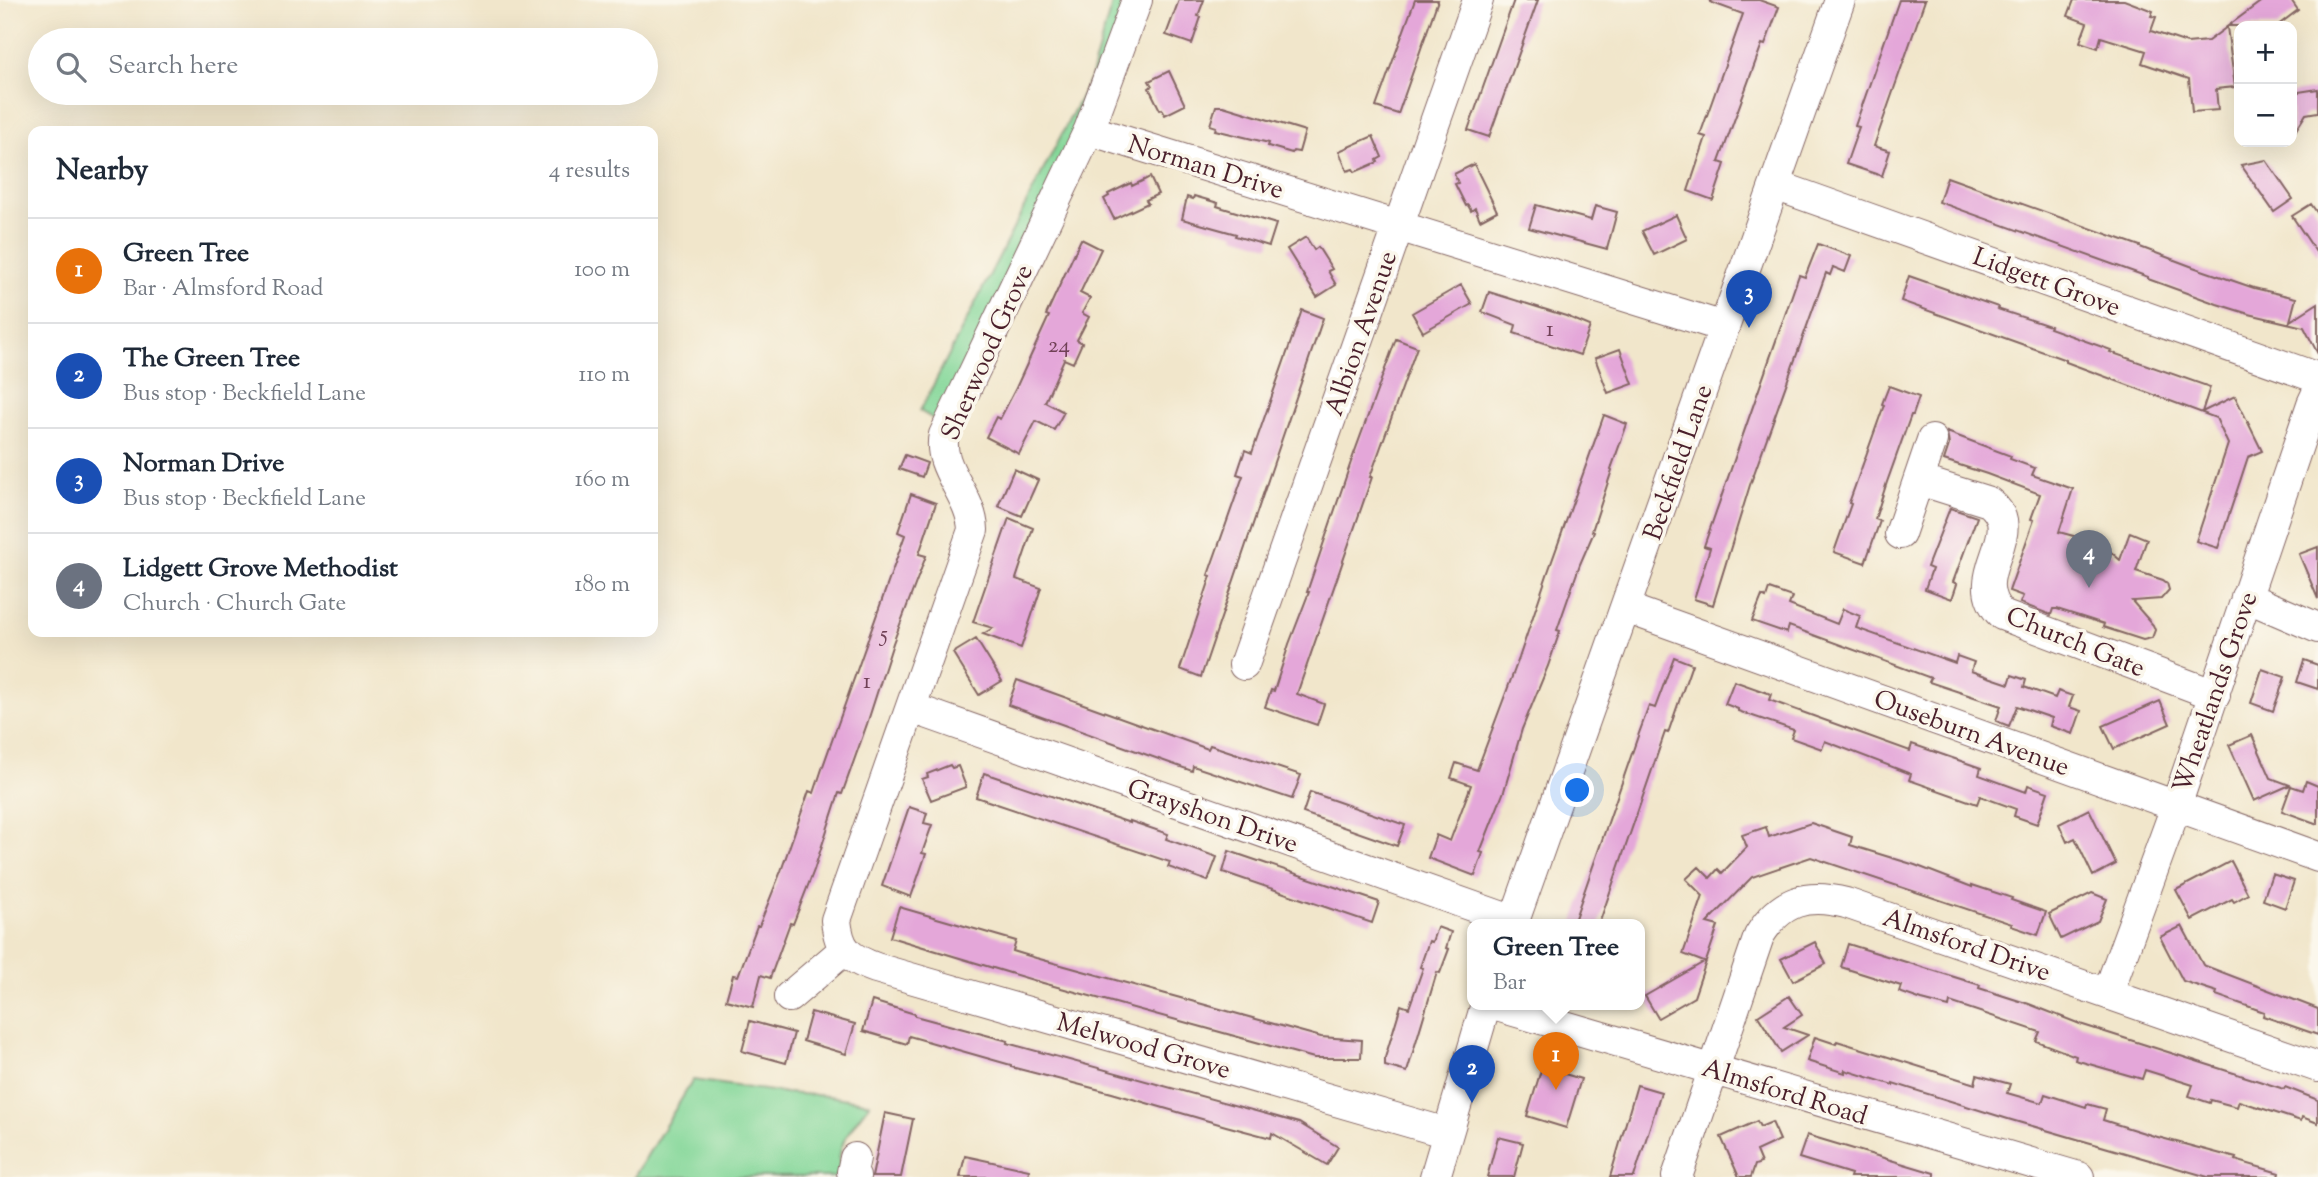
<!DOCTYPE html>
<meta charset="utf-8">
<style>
body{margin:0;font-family:"Sorts Mill Goudy",serif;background:#f6f6f7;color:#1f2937}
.controls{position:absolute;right:21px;top:21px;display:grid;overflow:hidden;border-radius:14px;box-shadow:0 7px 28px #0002}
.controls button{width:63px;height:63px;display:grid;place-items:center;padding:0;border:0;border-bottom:2px solid #e0e1e3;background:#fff;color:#1f2937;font:35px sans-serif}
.you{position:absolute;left:1578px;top:791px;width:24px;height:24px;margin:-18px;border:5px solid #fff;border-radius:50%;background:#1a73e8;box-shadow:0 0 0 10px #1a73e833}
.badge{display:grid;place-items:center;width:46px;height:46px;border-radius:50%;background:#b45309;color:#fff;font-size:23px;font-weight:700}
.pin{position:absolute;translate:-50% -58px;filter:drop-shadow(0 2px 4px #0008)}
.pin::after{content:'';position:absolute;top:37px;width:24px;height:21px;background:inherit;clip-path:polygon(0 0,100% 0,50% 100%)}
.popup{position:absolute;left:1467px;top:919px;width:178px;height:91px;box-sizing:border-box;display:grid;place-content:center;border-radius:14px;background:#fff;filter:drop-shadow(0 2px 5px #0005);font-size:23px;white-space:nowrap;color:#747a83}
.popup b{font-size:26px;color:#1f2937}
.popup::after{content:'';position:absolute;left:50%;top:100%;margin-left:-14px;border:14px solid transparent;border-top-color:#fff}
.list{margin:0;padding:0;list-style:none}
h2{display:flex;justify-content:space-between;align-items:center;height:91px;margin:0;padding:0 28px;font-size:30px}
h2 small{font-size:23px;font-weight:400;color:#747a83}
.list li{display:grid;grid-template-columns:46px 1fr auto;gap:21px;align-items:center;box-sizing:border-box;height:105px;padding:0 28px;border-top:2px solid #e0e1e3}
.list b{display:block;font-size:26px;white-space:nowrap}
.list p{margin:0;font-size:23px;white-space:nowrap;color:#747a83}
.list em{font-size:23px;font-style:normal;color:#747a83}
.icon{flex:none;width:38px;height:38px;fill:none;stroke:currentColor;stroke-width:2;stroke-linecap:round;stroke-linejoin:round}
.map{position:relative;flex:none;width:2318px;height:1177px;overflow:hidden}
.search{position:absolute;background:#fff;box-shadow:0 7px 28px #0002;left:28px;top:28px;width:630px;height:77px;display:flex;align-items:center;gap:18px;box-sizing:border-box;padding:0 24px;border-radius:38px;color:#747a83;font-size:26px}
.panel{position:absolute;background:#fff;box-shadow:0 7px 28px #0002;left:28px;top:126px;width:630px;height:511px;border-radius:14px}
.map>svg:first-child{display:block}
.green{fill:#84d799;stroke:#677b62;stroke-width:2}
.building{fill:#e4a7d9}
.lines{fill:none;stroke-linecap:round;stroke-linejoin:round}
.minor-casing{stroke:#846563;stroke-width:32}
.minor{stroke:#fff;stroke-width:30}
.labels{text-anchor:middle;stroke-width:7;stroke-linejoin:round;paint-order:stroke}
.number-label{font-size:23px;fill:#704156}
.street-label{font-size:26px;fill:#4a1f2b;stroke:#fbf7ec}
</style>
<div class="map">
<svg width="2318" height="1177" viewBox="0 0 2318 1177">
<rect width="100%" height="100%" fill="#fbf7ec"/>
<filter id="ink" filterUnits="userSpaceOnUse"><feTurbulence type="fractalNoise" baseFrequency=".0143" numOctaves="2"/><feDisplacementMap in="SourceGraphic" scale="14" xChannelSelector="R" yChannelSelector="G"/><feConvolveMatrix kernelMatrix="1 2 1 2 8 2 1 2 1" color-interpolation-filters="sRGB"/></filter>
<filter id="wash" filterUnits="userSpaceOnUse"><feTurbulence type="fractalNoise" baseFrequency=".00686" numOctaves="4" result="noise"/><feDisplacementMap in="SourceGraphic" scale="28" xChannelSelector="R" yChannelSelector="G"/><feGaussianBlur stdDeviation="1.57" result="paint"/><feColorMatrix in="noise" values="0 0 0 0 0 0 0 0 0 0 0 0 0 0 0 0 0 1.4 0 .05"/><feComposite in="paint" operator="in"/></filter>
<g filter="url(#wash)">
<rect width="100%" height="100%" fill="#f1e6cb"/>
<path class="green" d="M 1113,0 L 1129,0 L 1103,76 L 939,422 L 920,411 L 1090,79 Z
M 693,1080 L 785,1093 L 829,1096 L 870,1103 C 854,1124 830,1150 843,1177 L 634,1177 Z"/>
<g id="blocks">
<path class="building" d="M 1179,0 L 1204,0 L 1198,16 L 1201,17 L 1192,44 L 1166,35 Z
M 1415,0 L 1438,0 L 1398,114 L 1376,107 Z
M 1514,0 L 1538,0 L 1489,137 L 1468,130 Z
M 1710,0 L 1759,0 L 1779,7 L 1765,45 L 1762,44 L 1719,162 L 1725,164 L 1713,200 L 1688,191 L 1706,137 L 1700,135 L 1743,14 L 1710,2 Z
M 1899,0 L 1925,0 L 1874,146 L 1890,151 L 1882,176 L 1846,164 L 1859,127 L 1855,126 Z
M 2074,0 L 2124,0 L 2153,11 L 2151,16 L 2156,17 L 2151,31 L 2187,43 L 2208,41 L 2227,27 L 2235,87 L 2216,89 L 2218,110 L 2192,112 L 2189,79 L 2142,63 L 2146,51 L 2101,37 L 2098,48 L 2080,42 L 2087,23 L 2068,16 Z
M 2263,0 L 2291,0 L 2298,10 L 2277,26 L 2228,26 Z
M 1169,71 L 1185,105 L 1165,115 L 1162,109 L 1160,110 L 1149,88 L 1152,86 L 1149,81 Z
M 2318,89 L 2318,112 L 2306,114 L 2292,136 L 2292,93 Z
M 1216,106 L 1223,106 L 1305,131 L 1299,152 L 1293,151 L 1292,153 L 1268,146 L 1269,143 L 1215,130 L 1216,127 L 1210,125 Z
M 1373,136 L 1382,157 L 1377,160 L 1378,162 L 1355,172 L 1353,169 L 1347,171 L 1339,151 Z
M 2266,160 L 2293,199 L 2274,212 L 2241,165 Z
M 1474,164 L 1497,211 L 1480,220 L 1475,208 L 1471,211 L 1468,205 L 1466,206 L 1455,184 L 1458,183 L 1454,174 Z
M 1150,177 L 1158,194 L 1146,200 L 1148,203 L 1114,219 L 1104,199 L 1109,196 L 1108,194 L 1131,183 L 1132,186 Z
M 1947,177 L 2140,246 L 2140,247 L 2193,267 L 2254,288 L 2296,298 L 2290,321 L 2318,303 L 2318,354 L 2304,327 L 2249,314 L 2217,304 L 2148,279 L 2148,277 L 1939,202 Z
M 1194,196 L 1218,203 L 1217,206 L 1223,208 L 1276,224 L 1269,246 L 1235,236 L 1236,234 L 1182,219 L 1187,197 L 1193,199 Z
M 2311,204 L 2318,214 L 2318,255 L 2292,216 Z
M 1536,205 L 1591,220 L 1595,206 L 1617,212 L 1607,249 L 1529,228 Z
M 1676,215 L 1687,239 L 1654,255 L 1642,231 Z
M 1306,237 L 1314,250 L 1318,247 L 1332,269 L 1328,271 L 1336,285 L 1317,297 L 1287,249 Z
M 1081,239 L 1101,249 L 1080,293 L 1090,298 L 1082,313 L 1089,317 L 1077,340 L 1082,343 L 1073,363 L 1064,359 L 1045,402 L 1064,412 L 1054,430 L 1036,421 L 1019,454 L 986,437 L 996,417 L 1000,419 L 1016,388 L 1049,316 L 1046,315 Z
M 1818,244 L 1851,256 L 1845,272 L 1833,267 L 1830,275 L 1826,273 L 1750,485 L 1713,605 L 1694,599 L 1710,548 L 1704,546 L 1799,275 L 1805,277 Z
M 1909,276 L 1998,307 L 1997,309 L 2050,326 L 2049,328 L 2111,350 L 2110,352 L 2210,387 L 2202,412 L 2235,396 L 2262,451 L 2248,457 L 2218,548 L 2196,541 L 2228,444 L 2216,418 L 2066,362 L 2066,360 L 1901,301 Z
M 1461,285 L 1472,304 L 1423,332 L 1412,313 Z
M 1489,292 L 1566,316 L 1590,326 L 1580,355 L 1514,333 L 1516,325 L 1482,312 Z
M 1302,310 L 1323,318 L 1201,677 L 1180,669 L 1211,576 L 1208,575 L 1243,476 L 1237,474 L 1245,450 L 1252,453 Z
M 1396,339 L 1417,347 L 1370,477 L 1372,477 L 1297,694 L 1324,704 L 1317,725 L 1265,707 L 1271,690 L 1274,691 L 1289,644 L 1309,592 L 1307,592 L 1351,462 Z
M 1620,349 L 1633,384 L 1608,393 L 1595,358 Z
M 1889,386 L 1919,397 L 1913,415 L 1911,415 L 1887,482 L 1875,519 L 1880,521 L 1865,563 L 1834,552 L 1851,504 L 1849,503 L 1884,405 L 1882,404 Z
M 1604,415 L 1627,424 L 1611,469 L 1612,470 L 1592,531 L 1594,532 L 1580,564 L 1557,630 L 1560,631 L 1548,666 L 1522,729 L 1504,791 L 1480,852 L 1483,853 L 1475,876 L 1428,858 L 1436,835 L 1450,841 L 1471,785 L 1451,778 L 1456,763 L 1477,770 L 1519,658 L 1548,572 Z
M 1947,432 L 2011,456 L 2010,459 L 2035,468 L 2032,475 L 2073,489 L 2059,532 L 2081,538 L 2080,542 L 2103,545 L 2120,560 L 2130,532 L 2147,539 L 2136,571 L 2163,580 L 2167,583 L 2169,590 L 2161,599 L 2132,601 L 2153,625 L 2155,630 L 2152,638 L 2143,640 L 2103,627 L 2104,624 L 2057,609 L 2053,609 L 2051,615 L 2020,603 L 2023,596 L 2009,591 L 2034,520 L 2031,519 L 2040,494 L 1987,474 L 1944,460 L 1949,445 Z
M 905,455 L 927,463 L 922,477 L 899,469 Z
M 1014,469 L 1038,480 L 1022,516 L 998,506 Z
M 911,494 L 936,503 L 919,554 L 926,556 L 893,643 L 867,724 L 842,794 L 839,793 L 814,870 L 793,924 L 790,923 L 770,978 L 761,975 L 753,1007 L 726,1000 L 733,975 L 738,976 L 757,926 L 759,926 L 781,871 L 809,791 L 814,793 L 823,766 L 905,535 L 898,532 Z
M 1950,508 L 1977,517 L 1953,582 L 1957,584 L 1952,599 L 1925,589 L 1932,569 L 1927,567 Z
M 1009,518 L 1033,528 L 1016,579 L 1041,588 L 1021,648 L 983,634 L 993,628 L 973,622 Z
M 2318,547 L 2318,599 L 2299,554 Z
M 1769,589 L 1792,597 L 1789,605 L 1837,624 L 1843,609 L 1860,616 L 1856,628 L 1955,663 L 1957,656 L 1974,662 L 1971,671 L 2009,684 L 2012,675 L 2026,680 L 2024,687 L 2055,698 L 2058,691 L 2073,696 L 2069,707 L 2081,711 L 2073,734 L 2050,726 L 2052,718 L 2017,706 L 2009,726 L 1996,721 L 2001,706 L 1929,682 L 1931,678 L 1789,626 L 1787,633 L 1752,621 L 1762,596 L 1766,598 Z
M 976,639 L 1002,681 L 979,695 L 953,653 Z
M 1674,657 L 1692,664 L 1668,733 L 1665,732 L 1599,924 L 1573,924 L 1638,736 L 1649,706 L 1655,708 Z
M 2304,660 L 2318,665 L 2318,689 L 2297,682 Z
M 2262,669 L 2285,677 L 2273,711 L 2251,703 Z
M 1017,680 L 1208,749 L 1210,745 L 1301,775 L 1292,799 L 1193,766 L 1192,771 L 1008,705 Z
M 1734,681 L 1771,694 L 1769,700 L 1910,751 L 1912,744 L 1981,768 L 1979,775 L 2026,792 L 2028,785 L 2048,792 L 2037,824 L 2014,816 L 2016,809 L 1980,796 L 1977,804 L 1909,780 L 1911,774 L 1825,741 L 1822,749 L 1791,738 L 1794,730 L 1738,711 L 1738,709 L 1725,704 Z
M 2160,701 L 2170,724 L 2114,749 L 2103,726 Z
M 2252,735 L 2271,778 L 2290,785 L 2254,801 L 2229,745 Z
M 950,765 L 952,768 L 958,766 L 966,787 L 931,800 L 922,779 L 928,777 L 927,774 Z
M 984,773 L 1130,823 L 1130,821 L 1168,834 L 1166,839 L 1217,857 L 1208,881 L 1168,867 L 1170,862 L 976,797 Z
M 2306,781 L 2318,786 L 2318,824 L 2282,811 L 2291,786 L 2303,790 Z
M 1310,792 L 1405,825 L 1397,846 L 1303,813 Z
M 909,807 L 927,813 L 924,823 L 932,825 L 922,853 L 926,854 L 911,897 L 882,886 Z
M 2089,809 L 2116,864 L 2093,876 L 2075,838 L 2067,842 L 2059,824 Z
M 1811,823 L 1852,837 L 1850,845 L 1915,865 L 1972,887 L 1972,885 L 2012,898 L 2011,900 L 2046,912 L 2038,935 L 2011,926 L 2012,924 L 1811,857 L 1752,877 L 1707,923 L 1718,926 L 1694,997 L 1658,1018 L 1645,996 L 1704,962 L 1683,954 L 1703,896 L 1686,879 L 1699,867 L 1710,878 L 1718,869 L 1722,873 L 1747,847 L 1742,835 L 1766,827 L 1769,837 Z
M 1229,851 L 1379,902 L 1372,923 L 1223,872 Z
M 2231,861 L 2248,894 L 2234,902 L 2232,899 L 2192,920 L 2176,890 Z
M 2272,874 L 2294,881 L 2285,908 L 2263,900 Z
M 2092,893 L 2107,899 L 2098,921 L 2061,939 L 2049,914 Z
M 899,907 L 1016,941 L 1013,951 L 1036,958 L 1321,1037 L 1362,1040 L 1361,1058 L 1314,1058 L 1043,983 L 890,937 Z
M 2182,926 L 2203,965 L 2318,1009 L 2318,1035 L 2263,1016 L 2264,1012 L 2216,995 L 2217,992 L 2183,981 L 2160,937 Z
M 1437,927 L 1451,932 L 1446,948 L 1449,949 L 1440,973 L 1437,972 L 1407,1072 L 1385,1066 L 1385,1058 L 1401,1005 L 1409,1008 L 1423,968 L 1420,967 L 1429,941 L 1432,942 Z
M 1815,942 L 1826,964 L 1793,981 L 1781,959 Z
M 1848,944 L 1980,985 L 1979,988 L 2029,1004 L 2080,1024 L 2284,1089 L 2285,1087 L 2318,1100 L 2318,1123 L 2302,1117 L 2301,1121 L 2239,1101 L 2237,1107 L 2211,1100 L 2210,1103 L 2189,1096 L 2193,1085 L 2145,1070 L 2142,1079 L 2075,1060 L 2076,1056 L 2036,1041 L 2040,1032 L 1950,1002 L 1949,1007 L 1922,1000 L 1899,992 L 1901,986 L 1841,967 Z
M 1789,996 L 1802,1015 L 1784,1027 L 1808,1035 L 1781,1052 L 1758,1016 Z
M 872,1001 L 915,1014 L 915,1016 L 1008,1041 L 1007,1043 L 1299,1123 L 1338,1147 L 1327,1165 L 1272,1133 L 1271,1138 L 1226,1126 L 1112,1093 L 1011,1067 L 1011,1065 L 909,1036 L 907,1044 L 863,1031 Z
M 811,1012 L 855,1024 L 846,1054 L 803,1041 Z
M 750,1021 L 794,1033 L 786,1063 L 742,1051 Z
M 1815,1037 L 1836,1044 L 1837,1041 L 1975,1084 L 1977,1075 L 2010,1084 L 2007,1093 L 2042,1103 L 2045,1094 L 2086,1107 L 2087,1104 L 2106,1109 L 2103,1120 L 2154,1136 L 2236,1158 L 2235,1160 L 2279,1173 L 2278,1177 L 2208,1177 L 2008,1119 L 1893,1083 L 1893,1085 L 1845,1070 L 1845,1073 L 1807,1061 Z
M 1542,1067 L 1581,1079 L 1566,1128 L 1527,1116 Z
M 1637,1085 L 1661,1092 L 1634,1177 L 1610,1177 Z
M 885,1113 L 913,1119 L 901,1177 L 872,1177 Z
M 1757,1121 L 1760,1127 L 1772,1122 L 1780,1140 L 1756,1151 L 1761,1163 L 1755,1165 L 1751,1177 L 1739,1177 L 1721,1137 Z
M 1807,1135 L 1934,1173 L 1934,1177 L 1850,1177 L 1851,1174 L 1799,1158 Z
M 1498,1137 L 1523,1143 L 1514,1177 L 1487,1177 Z
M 965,1156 L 1029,1170 L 1028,1177 L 960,1177 Z"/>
</g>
</g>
<g filter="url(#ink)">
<use href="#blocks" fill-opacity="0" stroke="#846563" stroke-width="2"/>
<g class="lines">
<defs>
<path id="minor" d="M 1137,0 L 1089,130 L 944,435 C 936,467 972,495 973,530 L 836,920 C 839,950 848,958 876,968 L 1447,1133
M 1089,130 L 1724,327
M 1775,185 L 2318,378
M 1919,480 L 1989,502 C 2030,534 1962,575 2002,615 L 2215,695
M 1900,534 L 1932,440
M 2246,597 L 2318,628
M 1626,608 L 2318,857
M 1244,665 L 1478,0
M 912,708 L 1514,921
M 1513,924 L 1840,0
M 2108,993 L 2173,815 L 2312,404 L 2318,391
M 789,997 L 844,950
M 1490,1004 L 2079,1177
M 855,1158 L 852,1172 L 855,1177
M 1435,1177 L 1486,1004
M 1677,1177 L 1759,936 C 1781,900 1807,893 1846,903 L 2318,1067"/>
</defs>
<use href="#minor" class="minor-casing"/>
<use href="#minor" class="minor"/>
</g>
</g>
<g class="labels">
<g class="number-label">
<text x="1550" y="336">1</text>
<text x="1059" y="352">24</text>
<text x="884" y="641">5</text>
<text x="867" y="688">1</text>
</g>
<g class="street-label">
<text transform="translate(1206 166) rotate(17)" y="9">Norman Drive</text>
<text transform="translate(2047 281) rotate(20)" y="9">Lidgett Grove</text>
<text transform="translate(1360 333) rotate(-71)" y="9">Albion Avenue</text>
<text transform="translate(986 352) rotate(-66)" y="9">Sherwood Grove</text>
<text transform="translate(1677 462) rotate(-71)" y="9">Beckfield Lane</text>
<text transform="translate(2076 641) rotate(22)" y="9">Church Gate</text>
<text transform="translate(2214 692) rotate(-71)" y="9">Wheatlands Grove</text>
<text transform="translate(1972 732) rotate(20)" y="9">Ouseburn Avenue</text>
<text transform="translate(1213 815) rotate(19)" y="9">Grayshon Drive</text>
<text transform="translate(1967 944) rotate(19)" y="9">Almsford Drive</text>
<text transform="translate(1144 1045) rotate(16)" y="9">Melwood Grove</text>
<text transform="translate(1785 1091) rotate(17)" y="9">Almsford Road</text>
</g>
</g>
</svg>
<div class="controls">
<button>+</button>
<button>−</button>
</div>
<div class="you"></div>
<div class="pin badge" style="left:1556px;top:1090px;background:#e8710a">1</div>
<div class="popup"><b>Green Tree</b>Bar</div>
<div class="pin badge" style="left:1472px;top:1103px;background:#1a4fb4">2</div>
<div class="pin badge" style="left:1749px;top:328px;background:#1a4fb4">3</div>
<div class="pin badge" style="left:2089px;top:588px;background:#6b7280">4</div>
<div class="search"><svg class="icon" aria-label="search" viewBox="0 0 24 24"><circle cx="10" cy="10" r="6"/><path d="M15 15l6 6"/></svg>Search here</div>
<section class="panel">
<h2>Nearby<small>4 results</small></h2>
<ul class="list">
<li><span class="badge" style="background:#e8710a">1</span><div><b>Green Tree</b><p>Bar · Almsford Road</p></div><em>100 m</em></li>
<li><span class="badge" style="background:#1a4fb4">2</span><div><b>The Green Tree</b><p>Bus stop · Beckfield Lane</p></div><em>110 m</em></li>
<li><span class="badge" style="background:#1a4fb4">3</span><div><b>Norman Drive</b><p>Bus stop · Beckfield Lane</p></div><em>160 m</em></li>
<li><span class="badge" style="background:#6b7280">4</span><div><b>Lidgett Grove Methodist</b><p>Church · Church Gate</p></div><em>180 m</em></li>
</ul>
</section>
</div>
